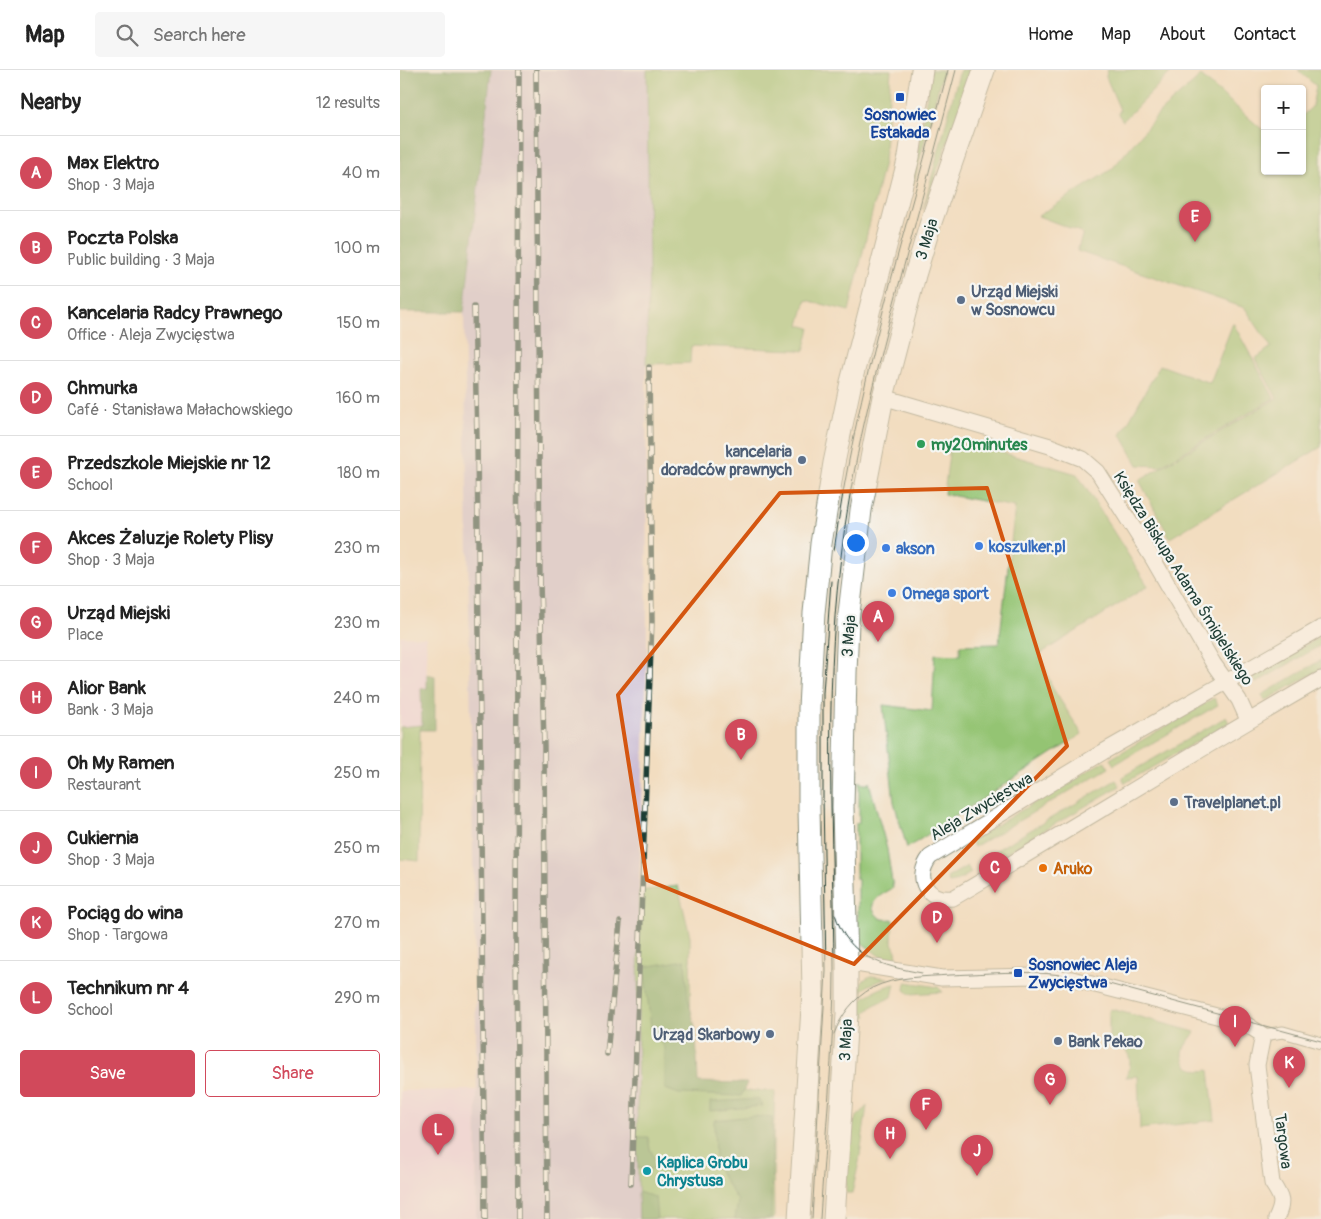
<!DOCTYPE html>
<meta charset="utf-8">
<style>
body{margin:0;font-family:Pangolin,sans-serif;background:#f6f6f6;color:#222}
.controls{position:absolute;right:15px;top:15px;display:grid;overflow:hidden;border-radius:5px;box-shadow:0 1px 4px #0004}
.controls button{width:45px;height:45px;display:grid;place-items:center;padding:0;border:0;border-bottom:1px solid #e0e0e0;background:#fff;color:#222;font:25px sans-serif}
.you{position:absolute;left:455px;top:472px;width:18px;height:18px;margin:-12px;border:4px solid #fff;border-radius:50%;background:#1a73e8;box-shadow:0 0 0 8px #1a73e833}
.badge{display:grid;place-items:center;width:32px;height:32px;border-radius:50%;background:#d1495b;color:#fff;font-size:16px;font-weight:700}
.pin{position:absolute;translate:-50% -41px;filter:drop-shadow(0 1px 2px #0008)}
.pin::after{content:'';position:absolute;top:26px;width:18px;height:15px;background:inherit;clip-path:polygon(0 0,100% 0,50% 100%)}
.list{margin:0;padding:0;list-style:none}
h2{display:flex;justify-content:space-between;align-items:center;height:65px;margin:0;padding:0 20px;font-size:21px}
h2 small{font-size:16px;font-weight:400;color:#767676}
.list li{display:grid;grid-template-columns:32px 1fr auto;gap:15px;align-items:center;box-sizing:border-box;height:75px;padding:0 20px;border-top:1px solid #e0e0e0}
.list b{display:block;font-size:19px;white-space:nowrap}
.list p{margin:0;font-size:16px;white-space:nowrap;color:#767676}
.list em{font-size:16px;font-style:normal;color:#767676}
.actions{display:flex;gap:10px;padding:15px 20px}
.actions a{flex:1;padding:11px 0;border:1px solid #d1495b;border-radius:5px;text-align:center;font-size:18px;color:#d1495b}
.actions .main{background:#d1495b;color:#fff}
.icon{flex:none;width:28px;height:28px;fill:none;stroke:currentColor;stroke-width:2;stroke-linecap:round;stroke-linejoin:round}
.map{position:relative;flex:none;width:921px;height:1149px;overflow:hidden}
header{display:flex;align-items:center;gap:30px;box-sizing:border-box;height:70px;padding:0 25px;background:#fff;border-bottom:1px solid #e0e0e0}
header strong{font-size:24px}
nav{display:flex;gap:28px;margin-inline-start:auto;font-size:18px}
.search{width:350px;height:45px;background:#f6f6f6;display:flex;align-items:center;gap:12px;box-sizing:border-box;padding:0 18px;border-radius:5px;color:#767676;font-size:19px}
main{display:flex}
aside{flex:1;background:#fff}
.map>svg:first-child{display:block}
.built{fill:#edd0e8}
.industrial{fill:#ccbed4}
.green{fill:#94c473;stroke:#5a8054}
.forest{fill:#77aa65;stroke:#4b744c}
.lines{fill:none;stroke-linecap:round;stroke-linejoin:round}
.pedestrian-casing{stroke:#888d7a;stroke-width:13}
.minor-casing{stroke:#888d7a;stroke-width:17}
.secondary-casing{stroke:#888d7a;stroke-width:23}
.pedestrian{stroke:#fff;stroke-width:11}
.minor{stroke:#fff;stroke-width:15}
.secondary{stroke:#fff;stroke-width:21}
.tram{stroke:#1f3d34;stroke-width:1}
.rail-casing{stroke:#1f3d34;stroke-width:5.5}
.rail{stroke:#f6f6f2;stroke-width:4;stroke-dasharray:11;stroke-linecap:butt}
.marked{fill:none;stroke:#d45610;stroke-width:4;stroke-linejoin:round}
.transit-dot{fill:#1a4fb4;stroke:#f6f6f2;stroke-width:2}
.service-dot{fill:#5c6f8a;stroke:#f6f6f2;stroke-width:2}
.leisure-dot{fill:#2e9e5b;stroke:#f6f6f2;stroke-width:2}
.shop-dot{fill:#3f7fe0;stroke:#f6f6f2;stroke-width:2}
.food-dot{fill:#e8710a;stroke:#f6f6f2;stroke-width:2}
.culture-dot{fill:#0f9aa8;stroke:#f6f6f2;stroke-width:2}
.labels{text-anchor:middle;stroke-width:4.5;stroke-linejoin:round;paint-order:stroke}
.transit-label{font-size:16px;font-weight:bold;fill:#164399;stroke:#f6f6f2}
.street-label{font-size:16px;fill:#1f3d34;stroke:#f6f6f2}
.service-label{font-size:16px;font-weight:bold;fill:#4e5e75;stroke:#f6f6f2;text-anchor:start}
.leisure-label{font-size:16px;font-weight:bold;fill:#27864d;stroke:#f6f6f2;text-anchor:start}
.shop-label{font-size:16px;font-weight:bold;fill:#366cbe;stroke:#f6f6f2;text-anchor:start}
.food-label{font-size:16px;font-weight:bold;fill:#c56008;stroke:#f6f6f2;text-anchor:start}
.culture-label{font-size:16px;font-weight:bold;fill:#0d838f;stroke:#f6f6f2;text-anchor:start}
</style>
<header>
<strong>Map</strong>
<div class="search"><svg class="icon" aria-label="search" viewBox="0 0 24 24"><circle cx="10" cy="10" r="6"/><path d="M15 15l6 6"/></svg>Search here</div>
<nav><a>Home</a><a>Map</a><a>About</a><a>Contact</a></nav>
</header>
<main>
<aside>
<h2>Nearby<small>12 results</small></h2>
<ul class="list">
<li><span class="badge">A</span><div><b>Max Elektro</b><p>Shop · 3 Maja</p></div><em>40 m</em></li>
<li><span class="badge">B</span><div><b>Poczta Polska</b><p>Public building · 3 Maja</p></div><em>100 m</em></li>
<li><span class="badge">C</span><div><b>Kancelaria Radcy Prawnego</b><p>Office · Aleja Zwycięstwa</p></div><em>150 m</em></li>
<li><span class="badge">D</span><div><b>Chmurka</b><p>Café · Stanisława Małachowskiego</p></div><em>160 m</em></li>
<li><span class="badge">E</span><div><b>Przedszkole Miejskie nr 12</b><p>School</p></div><em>180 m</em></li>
<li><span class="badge">F</span><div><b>Akces Żaluzje Rolety Plisy</b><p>Shop · 3 Maja</p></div><em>230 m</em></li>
<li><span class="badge">G</span><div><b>Urząd Miejski</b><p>Place</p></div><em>230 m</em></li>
<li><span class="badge">H</span><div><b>Alior Bank</b><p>Bank · 3 Maja</p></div><em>240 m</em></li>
<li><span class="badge">I</span><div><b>Oh My Ramen</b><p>Restaurant</p></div><em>250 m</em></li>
<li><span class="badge">J</span><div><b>Cukiernia</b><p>Shop · 3 Maja</p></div><em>250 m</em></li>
<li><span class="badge">K</span><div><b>Pociąg do wina</b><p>Shop · Targowa</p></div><em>270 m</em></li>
<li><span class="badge">L</span><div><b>Technikum nr 4</b><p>School</p></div><em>290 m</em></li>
</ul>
<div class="actions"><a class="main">Save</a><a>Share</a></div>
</aside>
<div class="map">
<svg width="921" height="1149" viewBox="0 0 921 1149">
<rect width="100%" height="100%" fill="#f6f6f2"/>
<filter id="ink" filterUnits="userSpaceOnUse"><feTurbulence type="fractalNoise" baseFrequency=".02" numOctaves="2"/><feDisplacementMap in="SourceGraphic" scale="10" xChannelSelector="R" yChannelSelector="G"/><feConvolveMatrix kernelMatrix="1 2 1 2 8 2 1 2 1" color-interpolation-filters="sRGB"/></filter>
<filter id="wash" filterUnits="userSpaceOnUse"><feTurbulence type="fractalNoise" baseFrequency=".0096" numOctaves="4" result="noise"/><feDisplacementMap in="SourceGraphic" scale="20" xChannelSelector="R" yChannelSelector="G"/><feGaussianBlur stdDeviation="1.12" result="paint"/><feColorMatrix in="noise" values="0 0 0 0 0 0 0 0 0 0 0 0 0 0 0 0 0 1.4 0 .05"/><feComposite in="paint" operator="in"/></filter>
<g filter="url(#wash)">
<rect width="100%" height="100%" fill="#f2ddc0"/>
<path class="built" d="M 0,566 L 26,567 L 27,618 L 21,619 L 22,655 L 0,657 Z
M 77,1020 L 76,1149 L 0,1149 L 0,1021 Z"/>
<path class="industrial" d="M 91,0 L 247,0 L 249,199 L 246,294 L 247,586 L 239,821 L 237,1067 L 239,1149 L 76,1149 L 77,1020 L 64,242 Z"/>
<path class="green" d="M 247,0 L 491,0 L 484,92 L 449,241 L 406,230 L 399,255 L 410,258 L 404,281 L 398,280 L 291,276 L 290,293 L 246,294 L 249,199 Z
M 531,0 L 543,0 L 511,123 Z
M 560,0 L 574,0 L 523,140 Z
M 707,0 L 773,0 L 723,51 L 718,44 L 720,40 L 706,7 Z
M 898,0 L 921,0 L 921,377 L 770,468 L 739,410 L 877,328 L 855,289 L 871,277 L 845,238 L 677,181 L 683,163 L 638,146 L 712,99 L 760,42 L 801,6 L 865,62 L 865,101 L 902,101 L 902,46 L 912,37 L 916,16 Z
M 833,253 L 874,328 L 760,396 L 738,395 L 721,365 L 760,295 L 810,313 Z
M 551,368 L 677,404 L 748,516 L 640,584 L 652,617 L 682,664 L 507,778 L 494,732 L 483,635 L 532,641 L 535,584 L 560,585 L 560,575 L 599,574 L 615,437 L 544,424 Z
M 921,566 L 921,575 L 856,613 L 852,606 Z
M 921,590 L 921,599 L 865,631 L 862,625 Z
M 814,628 L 818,635 L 714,695 L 710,689 Z
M 826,647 L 829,653 L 725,713 L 722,707 Z
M 22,655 L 20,660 L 19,791 L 0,789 L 0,657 Z
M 705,691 L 709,698 L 574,777 L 571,770 Z
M 716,710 L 720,716 L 585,795 L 581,789 Z
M 459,711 L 463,714 L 468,714 L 469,712 L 487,779 L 493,818 C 485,823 466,831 475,843 C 480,850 485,850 493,849 L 492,873 L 496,881 L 498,892 L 478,885 L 458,870 L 458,809 L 456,809 L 456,753 L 459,753 Z
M 567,796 L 571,803 L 555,812 L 549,813 L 547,808 Z
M 278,816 L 290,866 L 291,1020 L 375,1021 L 373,1077 L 374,1149 L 239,1149 L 237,1067 L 239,821 Z
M 472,906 L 488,908 L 469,915 L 457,924 C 458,915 463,908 472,906 Z
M 506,912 L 538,917 L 543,922 L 510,924 L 505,920 Z
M 495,914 L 492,927 L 474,935 L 465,943 L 467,946 L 465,948 L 458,947 L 457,934 C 467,924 481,917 495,914 Z
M 711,939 L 795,962 C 786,976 777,980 788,997 L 800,1001 L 809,1000 L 815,1050 L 740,1059 L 738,1006 L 726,1007 C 736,985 726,979 709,968 L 709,941 Z
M 467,1036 L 459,1092 L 452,1123 L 446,1123 L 448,1069 L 450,1063 L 449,1062 L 456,1048 Z"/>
<path class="forest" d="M 0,0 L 91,0 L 64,242 L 0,242 Z
M 27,604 L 35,606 L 35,660 L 20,660 L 22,655 L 21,619 L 27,618 Z
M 285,890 L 288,928 L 296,961 L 298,1012 L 347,1013 L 341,1026 L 279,1024 L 265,1019 L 265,978 L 251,958 L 244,897 Z
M 359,1029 L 362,1036 L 310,1041 L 310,1032 Z
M 353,1046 L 372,1048 L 371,1149 L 335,1149 L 338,1131 L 315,1095 L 314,1050 Z
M 237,1067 L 248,1067 L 250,1079 L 257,1093 L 257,1100 L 238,1098 Z
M 238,1122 L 255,1127 L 257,1149 L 239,1149 Z"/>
</g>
<g filter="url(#ink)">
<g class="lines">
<defs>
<path id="pedestrian" d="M 863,965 L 883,962 L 921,973"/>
<path id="minor" d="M 483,327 L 650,376 L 683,389 L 698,402 L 753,489 L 813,593 L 839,630 L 848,650
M 921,558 L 703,682 L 530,787 C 514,808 526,831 553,828 C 676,756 797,680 921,609
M 447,894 L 456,894 L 542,908 L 636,906 L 672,909 L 844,953 L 863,965 L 857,995 L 872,1113 C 882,1128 884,1132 876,1149"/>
<path id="secondary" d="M 399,1149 L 413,921 L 409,739 L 409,638 L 414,543 L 421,474 L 434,393 L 451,312 L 509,87 L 522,0
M 434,1149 L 447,944 L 447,894 L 443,737 L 446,603 L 448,552 L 461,440 L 483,327 L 515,205 L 531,152 L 584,0"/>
</defs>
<use href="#pedestrian" class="pedestrian-casing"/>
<use href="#minor" class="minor-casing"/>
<use href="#secondary" class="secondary-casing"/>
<use href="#pedestrian" class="pedestrian"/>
<use href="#minor" class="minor"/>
<use href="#secondary" class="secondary"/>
<path class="tram" d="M 434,481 C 456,318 506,159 548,0
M 435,844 C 448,888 482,896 522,903
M 434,964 C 441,945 454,928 472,918 C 496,906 524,907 550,905 C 579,904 609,901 638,903 C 662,904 686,909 709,914 L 921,971
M 412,1149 L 426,901 L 423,727 L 423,623 L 431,511
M 420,1149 C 425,1066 434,982 434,898 C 433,764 424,629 440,495 C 451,396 476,299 502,203 C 520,136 538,68 556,0"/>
<defs>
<path id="rail" d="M 136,0 L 140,512 L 144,677 L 147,1149
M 74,237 L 77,369 L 85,1149
M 207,984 L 220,852
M 231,1114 L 252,551 L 249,297
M 118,1149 L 116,860 L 119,0"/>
</defs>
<use href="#rail" class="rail-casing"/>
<use href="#rail" class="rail"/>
</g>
</g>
<path d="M0 0H921V1149H0ZM 587,418 L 667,676 L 454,894 L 247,810 L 218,625 L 380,423 Z" fill="#f2ddc0" fill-opacity=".55" fill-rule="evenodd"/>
<path class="marked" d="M 587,418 L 667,676 L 454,894 L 247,810 L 218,625 L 380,423 Z"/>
<g class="transit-dot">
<rect x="495" y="22" width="10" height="10" rx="2.5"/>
<rect x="613" y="898" width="10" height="10" rx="2.5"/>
</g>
<g class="service-dot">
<circle cx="561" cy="230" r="5"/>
<circle cx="402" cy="390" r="5"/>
<circle cx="774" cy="732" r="5"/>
<circle cx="370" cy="964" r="5"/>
<circle cx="658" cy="971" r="5"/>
</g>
<circle class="leisure-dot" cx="521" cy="374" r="5"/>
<g class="shop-dot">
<circle cx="579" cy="476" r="5"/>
<circle cx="486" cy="478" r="5"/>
<circle cx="492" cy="523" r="5"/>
</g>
<circle class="food-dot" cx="643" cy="798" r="5"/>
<circle class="culture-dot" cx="247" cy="1101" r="5"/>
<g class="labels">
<g class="transit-label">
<text x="500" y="50">Sosnowiec<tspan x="500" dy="18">Estakada</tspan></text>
<text x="628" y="900" text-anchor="start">Sosnowiec Aleja<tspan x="628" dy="18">Zwycięstwa</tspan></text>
</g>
<g class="street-label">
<text transform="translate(526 169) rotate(-73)" y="6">3 Maja</text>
<text transform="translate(784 508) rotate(58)" y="6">Księdza Biskupa Adama Śmigielskiego</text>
<text transform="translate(448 566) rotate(-86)" y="6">3 Maja</text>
<text transform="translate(581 736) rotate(-31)" y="6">Aleja Zwycięstwa</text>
<text transform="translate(445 970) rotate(-87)" y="6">3 Maja</text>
<text transform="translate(884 1071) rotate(83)" y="6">Targowa</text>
</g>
<g class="service-label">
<text x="571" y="227">Urząd Miejski<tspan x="571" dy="18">w Sosnowcu</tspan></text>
<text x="392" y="387" text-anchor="end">kancelaria<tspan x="392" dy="18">doradców prawnych</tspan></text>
<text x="784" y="738">Travelplanet.pl</text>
<text x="360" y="970" text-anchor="end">Urząd Skarbowy</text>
<text x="668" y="977">Bank Pekao</text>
</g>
<g class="leisure-label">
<text x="531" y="380">my20minutes</text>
</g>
<g class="shop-label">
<text x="589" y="482">koszulker.pl</text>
<text x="496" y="484">akson</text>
<text x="502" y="529">Omega sport</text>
</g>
<g class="food-label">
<text x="653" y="804">Aruko</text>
</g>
<g class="culture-label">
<text x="257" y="1098">Kaplica Grobu<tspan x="257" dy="18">Chrystusa</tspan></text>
</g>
</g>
</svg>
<div class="controls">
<button>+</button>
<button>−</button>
</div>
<div class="you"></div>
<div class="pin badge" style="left:478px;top:572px">A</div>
<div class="pin badge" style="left:341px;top:690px">B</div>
<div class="pin badge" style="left:595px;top:823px">C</div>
<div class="pin badge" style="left:537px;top:873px">D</div>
<div class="pin badge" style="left:795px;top:172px">E</div>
<div class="pin badge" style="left:526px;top:1060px">F</div>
<div class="pin badge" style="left:650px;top:1035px">G</div>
<div class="pin badge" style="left:490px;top:1089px">H</div>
<div class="pin badge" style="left:835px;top:977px">I</div>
<div class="pin badge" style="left:577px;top:1106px">J</div>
<div class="pin badge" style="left:889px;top:1018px">K</div>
<div class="pin badge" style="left:38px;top:1085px">L</div>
</div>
</main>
